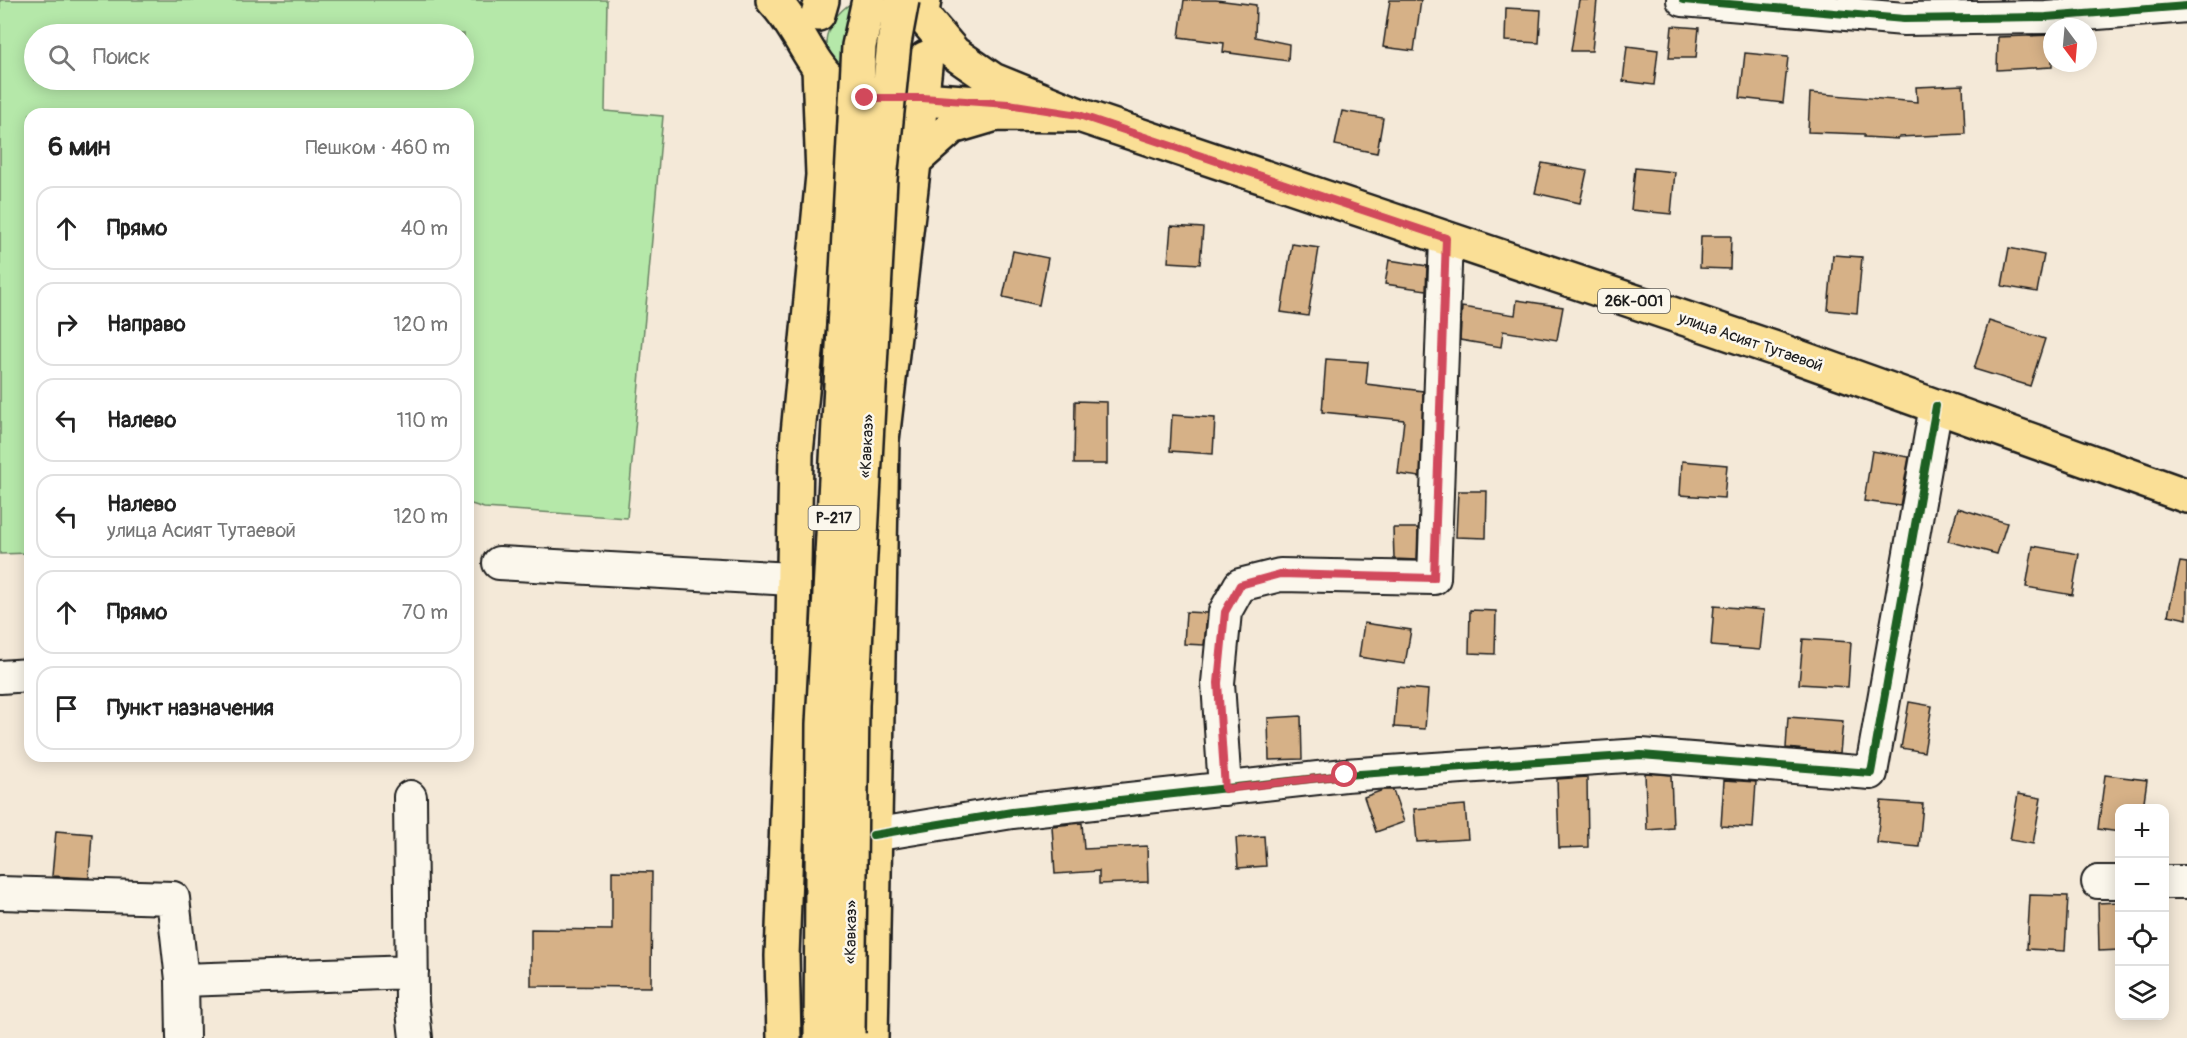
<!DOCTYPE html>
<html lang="ru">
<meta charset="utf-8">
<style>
body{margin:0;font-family:Pangolin,sans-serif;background:#f2f2f2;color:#222}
.controls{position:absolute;right:18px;bottom:18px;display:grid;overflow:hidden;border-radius:12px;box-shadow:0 3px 15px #0003}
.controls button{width:54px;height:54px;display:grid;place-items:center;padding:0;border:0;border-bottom:2px solid #e0e0e0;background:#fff;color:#222;font:30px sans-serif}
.compass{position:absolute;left:2043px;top:18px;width:54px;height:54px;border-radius:50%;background:#fff;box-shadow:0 3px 15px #0003;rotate:164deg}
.stop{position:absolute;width:18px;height:18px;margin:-14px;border:4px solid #d1495b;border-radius:50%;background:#fff}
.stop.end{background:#d1495b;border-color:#fff;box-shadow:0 2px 6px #0008}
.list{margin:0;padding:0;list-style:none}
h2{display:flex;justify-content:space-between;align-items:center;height:78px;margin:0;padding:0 24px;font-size:26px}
h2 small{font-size:20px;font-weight:400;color:#767676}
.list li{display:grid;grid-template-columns:39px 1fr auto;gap:18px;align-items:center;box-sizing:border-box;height:84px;margin:0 12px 12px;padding:0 12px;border:2px solid #e0e0e0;border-radius:18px}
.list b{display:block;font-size:22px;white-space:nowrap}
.list p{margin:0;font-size:20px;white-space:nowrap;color:#767676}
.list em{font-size:20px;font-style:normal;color:#767676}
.icon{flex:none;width:33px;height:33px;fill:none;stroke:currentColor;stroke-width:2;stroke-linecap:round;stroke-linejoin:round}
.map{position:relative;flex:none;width:2187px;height:1038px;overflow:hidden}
.search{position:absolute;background:#fff;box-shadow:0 3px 15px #0003;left:24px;top:24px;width:450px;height:66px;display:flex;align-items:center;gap:15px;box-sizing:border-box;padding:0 21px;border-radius:33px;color:#767676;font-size:22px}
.panel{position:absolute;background:#fff;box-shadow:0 3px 15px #0003;left:24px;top:108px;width:450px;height:654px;border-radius:18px}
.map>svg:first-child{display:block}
.green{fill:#b5e8a9;stroke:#688262;stroke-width:1.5;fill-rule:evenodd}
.building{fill:#d6b187;stroke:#1c1c1c;stroke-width:1.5}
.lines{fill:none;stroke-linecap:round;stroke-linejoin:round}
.minor-casing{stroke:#1c1c1c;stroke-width:36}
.major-casing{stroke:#1c1c1c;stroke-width:38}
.highway-casing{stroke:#1c1c1c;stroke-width:38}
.minor{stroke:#fbf7ec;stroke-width:32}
.major{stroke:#fadf96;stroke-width:33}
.highway{stroke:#fadf96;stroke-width:33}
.highway-bridge-casing{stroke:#1c1c1c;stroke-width:38;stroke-linecap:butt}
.highway-bridge{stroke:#fadf96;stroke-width:33}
.cycleway-casing{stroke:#fbf7ec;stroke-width:11}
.cycleway{stroke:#1b5e20;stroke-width:8}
.route{stroke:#d1495b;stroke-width:8}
.labels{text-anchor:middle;stroke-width:5;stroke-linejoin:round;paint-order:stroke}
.shield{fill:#fbf7ec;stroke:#5f5e5a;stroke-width:1.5}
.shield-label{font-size:15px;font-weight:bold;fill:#1c1c1c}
.street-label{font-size:16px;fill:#1c1c1c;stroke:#fbf7ec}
</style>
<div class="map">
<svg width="2187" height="1038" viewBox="0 0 2187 1038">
<rect width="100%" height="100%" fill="#f4e9d8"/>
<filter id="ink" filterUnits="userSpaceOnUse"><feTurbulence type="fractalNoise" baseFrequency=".0167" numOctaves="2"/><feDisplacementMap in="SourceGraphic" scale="12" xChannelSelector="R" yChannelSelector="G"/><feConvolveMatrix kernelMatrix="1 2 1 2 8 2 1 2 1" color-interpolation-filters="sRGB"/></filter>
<g filter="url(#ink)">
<path class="green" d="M 0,0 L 607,0 L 605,111 L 663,116 L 627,518 L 484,508 L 468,503 L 468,114 L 30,114 L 30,553 L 0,554 ZM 34,34 L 464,34 L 464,80 L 34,80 Z
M 858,0 L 912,37 C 909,69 894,69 869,83 C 858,77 845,72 836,64 C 812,44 836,8 858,0 Z"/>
<path class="building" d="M 1184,0 L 1216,0 L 1256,5 L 1255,37 L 1289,44 L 1288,61 L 1223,52 L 1224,43 L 1179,37 Z
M 1390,0 L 1421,0 L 1414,51 L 1383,47 Z
M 1579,0 L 1597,0 L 1592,51 L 1571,51 Z
M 1506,8 L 1541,10 L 1539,43 L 1505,41 Z
M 1672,26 L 1699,28 L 1696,58 L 1669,58 Z
M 2052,35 L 2052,67 L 1997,70 L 1998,37 Z
M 1627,46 L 1658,50 L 1654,85 L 1623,81 Z
M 1745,53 L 1788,57 L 1783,103 L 1740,98 Z
M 1963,85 L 1965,134 L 1899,137 L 1898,139 L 1864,137 L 1864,134 L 1808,132 L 1810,93 L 1917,102 L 1916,87 Z
M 1342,111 L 1383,118 L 1377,153 L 1335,145 Z
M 1542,163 L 1587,171 L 1580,203 L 1535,193 Z
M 1635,168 L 1675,172 L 1671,214 L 1631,210 Z
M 1171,226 L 1203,228 L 1200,264 L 1168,262 Z
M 1701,236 L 1731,236 L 1730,269 L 1700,268 Z
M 1292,244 L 1319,248 L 1308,316 L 1281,312 Z
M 2009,248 L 2044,255 L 2037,292 L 2002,286 Z
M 1013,251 L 1048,258 L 1039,305 L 1003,297 Z
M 1833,255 L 1862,257 L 1857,313 L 1828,310 Z
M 1389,260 L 1427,266 L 1426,290 L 1385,284 Z
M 1517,300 L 1563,307 L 1557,340 L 1503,331 L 1501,347 L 1460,340 L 1462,307 L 1515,315 Z
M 1989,321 L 2045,339 L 2030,386 L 1974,369 Z
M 1326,359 L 1368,362 L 1366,384 L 1423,391 L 1420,477 L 1398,474 L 1404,420 L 1322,412 Z
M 1075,401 L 1107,402 L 1107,464 L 1074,464 Z
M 1172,415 L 1215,418 L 1213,454 L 1170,451 Z
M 1872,451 L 1909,457 L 1900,506 L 1864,501 Z
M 1682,461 L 1727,465 L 1724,498 L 1680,495 Z
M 1458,491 L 1487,491 L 1486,538 L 1456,537 Z
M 1958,508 L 2007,523 L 1997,554 L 1948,541 Z
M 1393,528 L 1418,528 L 1417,560 L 1394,559 Z
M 2033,546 L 2079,554 L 2072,595 L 2026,587 Z
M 2180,562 L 2187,563 L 2187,619 L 2168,615 Z
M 1714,606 L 1764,610 L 1760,650 L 1711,646 Z
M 1470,610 L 1496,611 L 1495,654 L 1469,653 Z
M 1186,612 L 1207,613 L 1204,645 L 1184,644 Z
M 1364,623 L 1411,630 L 1405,664 L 1359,657 Z
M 1803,639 L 1851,642 L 1848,687 L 1799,684 Z
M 1397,687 L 1428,690 L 1425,729 L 1394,727 Z
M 1909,702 L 1932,706 L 1924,752 L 1901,748 Z
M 1301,716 L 1302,759 L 1269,760 L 1268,718 Z
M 1788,717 L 1843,721 L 1840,753 L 1786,748 Z
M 1645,773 L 1671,775 L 1673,828 L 1647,830 Z
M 2105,775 L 2147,780 L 2143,808 L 2120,808 L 2120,832 L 2098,829 Z
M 1587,777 L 1588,847 L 1559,848 L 1557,779 Z
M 1724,780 L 1756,782 L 1753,828 L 1721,826 Z
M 1383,790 L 1393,790 L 1404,822 L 1376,832 L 1364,797 Z
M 2018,794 L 2041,798 L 2033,844 L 2010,840 Z
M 1881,801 L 1923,804 L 1919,847 L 1877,843 Z
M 1465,805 L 1468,839 L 1417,842 L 1414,809 Z
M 1082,823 L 1084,849 L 1147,846 L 1148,882 L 1099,884 L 1099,871 L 1055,874 L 1052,826 Z
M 56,831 L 92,834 L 89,878 L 52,876 Z
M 1264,836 L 1266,866 L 1238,868 L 1236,838 Z
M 612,871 L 652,872 L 651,987 L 531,986 L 531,929 L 612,930 Z
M 2030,895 L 2068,896 L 2065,951 L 2027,949 Z
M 2120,902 L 2120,950 L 2099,951 L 2098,903 Z"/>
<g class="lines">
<defs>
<path id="minor" d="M 1683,0 L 1904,19 L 2046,17 L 2187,6
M 499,563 L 792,579
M 0,677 L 30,675
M 1225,789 L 1218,683 L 1225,612 L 1240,585 L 1280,575 L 1434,578 L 1446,238
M 410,797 L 412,1002 L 416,1038
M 873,835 L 1012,812 L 1345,775 L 1641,755 L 1871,773 L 1936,406
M 2098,882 L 2120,882
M 2164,882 L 2187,882
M 0,893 L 173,898 L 182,980 L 183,1038
M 182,980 L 412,972"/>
<path id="major" d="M 773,0 C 811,38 815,101 882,97
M 925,19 L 954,53 L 993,80 L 1079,115 L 1773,348 L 2187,496
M 893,97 L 1021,106"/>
<path id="highway" d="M 924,0 L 922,11 L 925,19
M 818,14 L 822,0
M 914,161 L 952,127 L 996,114 L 1079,115
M 784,1038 L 782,956 L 792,683 L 796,454 L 823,175 L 819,68
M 871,1038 L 882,440 L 926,58"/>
</defs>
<use href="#minor" class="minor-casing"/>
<use href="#major" class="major-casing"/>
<use href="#highway" class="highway-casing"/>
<use href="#minor" class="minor"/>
<use href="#major" class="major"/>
<use href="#highway" class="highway"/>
<defs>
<path id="highway-bridge" d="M 848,1033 L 852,705 L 880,179 L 894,43 L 902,0
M 821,1038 L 823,724 L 859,46 L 869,0"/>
</defs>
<use href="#highway-bridge" class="highway-bridge-casing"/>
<use href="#highway-bridge" class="highway-bridge"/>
<defs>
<path id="cycleway" d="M 1683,0 L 1904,19 L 2046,17 L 2187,6
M 873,835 L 1012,812 L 1345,775 L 1641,755 L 1871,773 L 1936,406"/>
</defs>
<use href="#cycleway" class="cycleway-casing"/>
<use href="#cycleway" class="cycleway"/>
</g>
</g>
<g class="lines" filter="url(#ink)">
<path class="route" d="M 865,98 L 922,98 L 1008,104 L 1079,115 L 1446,238 L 1434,578 L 1280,574 L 1240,585 L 1225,612 L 1218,683 L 1225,789 L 1345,775"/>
</g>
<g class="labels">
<g class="shield">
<rect x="1598" y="289" width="72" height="24" rx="4.5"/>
<rect x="808.5" y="506" width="51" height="24" rx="4.5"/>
</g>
<g class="shield-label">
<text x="1634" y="306">26К-001</text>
<text x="834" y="523">Р-217</text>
</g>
<g class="street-label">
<text transform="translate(1751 341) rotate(19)" y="6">улица Асият Тутаевой</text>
<text transform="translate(866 446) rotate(-87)" y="6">«Кавказ»</text>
<text transform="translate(850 932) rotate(-89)" y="6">«Кавказ»</text>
</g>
</g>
</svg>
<div class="controls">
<button>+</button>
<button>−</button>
<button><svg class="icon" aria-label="locate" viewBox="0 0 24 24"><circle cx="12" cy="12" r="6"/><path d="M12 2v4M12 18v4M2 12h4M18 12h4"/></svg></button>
<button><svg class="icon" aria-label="layers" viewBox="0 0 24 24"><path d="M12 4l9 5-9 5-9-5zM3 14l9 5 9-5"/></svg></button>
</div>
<svg class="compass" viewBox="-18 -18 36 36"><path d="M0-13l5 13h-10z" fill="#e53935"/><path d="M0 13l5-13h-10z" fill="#767676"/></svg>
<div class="stop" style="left:1345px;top:775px"></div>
<div class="stop end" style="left:865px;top:98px"></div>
<div class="search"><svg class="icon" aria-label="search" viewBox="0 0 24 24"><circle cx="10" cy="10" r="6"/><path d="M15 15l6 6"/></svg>Поиск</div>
<section class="panel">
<h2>6 мин<small>Пешком · 460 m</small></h2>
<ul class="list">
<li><svg class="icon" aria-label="ahead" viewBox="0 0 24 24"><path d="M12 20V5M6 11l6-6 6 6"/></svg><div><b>Прямо</b></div><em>40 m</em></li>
<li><svg class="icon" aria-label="right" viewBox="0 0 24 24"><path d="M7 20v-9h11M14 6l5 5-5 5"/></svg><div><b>Направо</b></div><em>120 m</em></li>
<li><svg class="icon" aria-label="left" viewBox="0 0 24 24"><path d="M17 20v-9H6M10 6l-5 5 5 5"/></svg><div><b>Налево</b></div><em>110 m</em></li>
<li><svg class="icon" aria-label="left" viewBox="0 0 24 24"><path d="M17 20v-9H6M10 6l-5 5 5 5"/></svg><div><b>Налево</b><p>улица Асият Тутаевой</p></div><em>120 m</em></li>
<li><svg class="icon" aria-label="ahead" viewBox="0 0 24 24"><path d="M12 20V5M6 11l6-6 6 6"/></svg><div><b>Прямо</b></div><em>70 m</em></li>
<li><svg class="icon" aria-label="arrive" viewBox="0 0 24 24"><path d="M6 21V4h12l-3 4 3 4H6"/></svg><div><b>Пункт назначения</b></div></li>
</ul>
</section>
</div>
